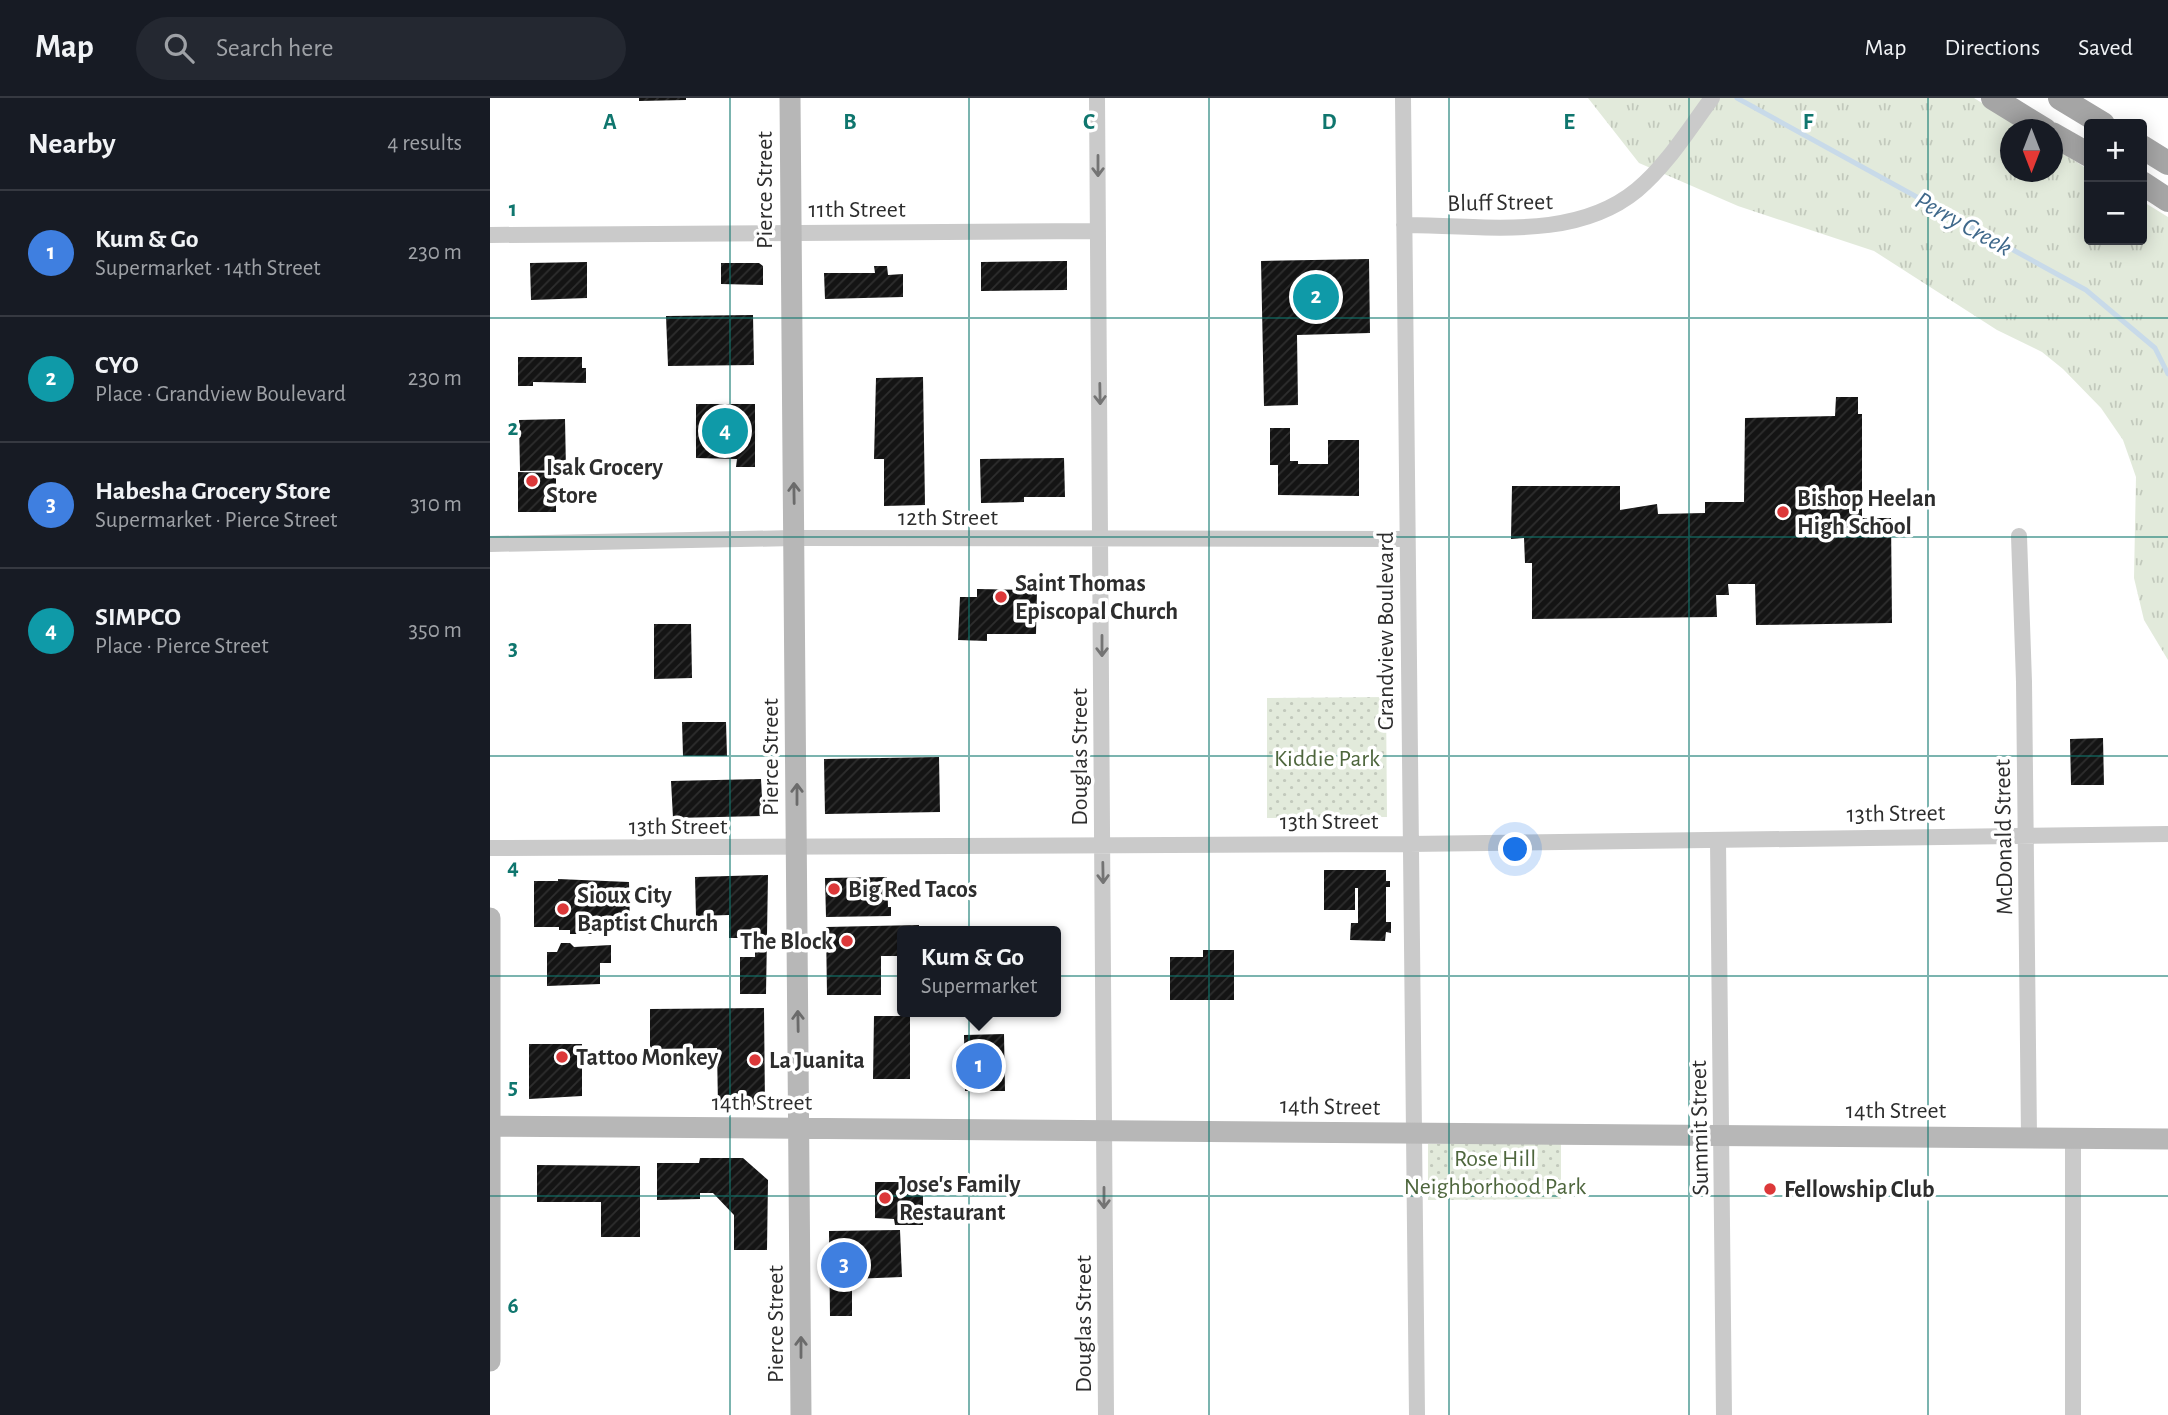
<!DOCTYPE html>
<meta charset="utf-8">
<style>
body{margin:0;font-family:"Alegreya Sans",sans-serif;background:#242831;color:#f1f3f6}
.controls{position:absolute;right:21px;top:21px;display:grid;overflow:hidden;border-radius:7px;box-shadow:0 4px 18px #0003}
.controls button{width:63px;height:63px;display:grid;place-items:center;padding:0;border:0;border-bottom:2px solid #363941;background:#171b24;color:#f1f3f6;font:35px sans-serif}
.compass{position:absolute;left:1510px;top:21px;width:63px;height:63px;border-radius:50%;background:#171b24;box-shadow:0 4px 18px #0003;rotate:180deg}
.you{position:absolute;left:1026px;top:752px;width:24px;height:24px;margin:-18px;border:5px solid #fff;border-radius:50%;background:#1a73e8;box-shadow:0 0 0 10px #1a73e833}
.badge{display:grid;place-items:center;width:46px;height:46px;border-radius:50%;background:#b45309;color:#fff;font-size:23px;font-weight:700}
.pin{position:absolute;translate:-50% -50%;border:4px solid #fff;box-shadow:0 2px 7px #0006}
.popup{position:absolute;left:407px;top:828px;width:164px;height:91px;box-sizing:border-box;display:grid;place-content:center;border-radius:7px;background:#171b24;filter:drop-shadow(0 2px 5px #0005);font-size:23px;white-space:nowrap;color:#9ea1a6}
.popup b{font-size:26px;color:#f1f3f6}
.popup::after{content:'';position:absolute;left:50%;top:100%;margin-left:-14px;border:14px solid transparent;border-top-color:#171b24}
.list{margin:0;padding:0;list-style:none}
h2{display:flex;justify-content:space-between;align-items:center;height:91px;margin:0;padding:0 28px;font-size:30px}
h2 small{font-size:23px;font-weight:400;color:#9ea1a6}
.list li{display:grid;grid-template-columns:46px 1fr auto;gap:21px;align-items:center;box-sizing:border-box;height:126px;padding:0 28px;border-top:2px solid #363941}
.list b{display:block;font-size:26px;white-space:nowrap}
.list p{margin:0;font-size:23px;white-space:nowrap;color:#9ea1a6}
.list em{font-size:23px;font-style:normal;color:#9ea1a6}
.icon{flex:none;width:38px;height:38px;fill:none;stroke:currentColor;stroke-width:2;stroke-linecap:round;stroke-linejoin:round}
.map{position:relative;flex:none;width:1678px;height:1317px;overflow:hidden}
header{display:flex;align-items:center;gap:42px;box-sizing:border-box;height:98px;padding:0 35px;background:#171b24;border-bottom:2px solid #363941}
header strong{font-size:33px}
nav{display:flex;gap:38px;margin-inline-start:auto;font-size:24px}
.search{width:490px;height:63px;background:#242831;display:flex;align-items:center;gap:18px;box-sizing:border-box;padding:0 24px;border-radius:38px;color:#9ea1a6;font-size:26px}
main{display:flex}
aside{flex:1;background:#171b24}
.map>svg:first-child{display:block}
.grass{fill:url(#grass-tufts)}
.park{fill:url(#park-dots)}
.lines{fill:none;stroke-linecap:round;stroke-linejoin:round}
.stream{stroke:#c8dae9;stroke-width:5}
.building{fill:url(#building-hatch)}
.street{stroke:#cacaca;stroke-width:16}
.secondary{stroke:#b7b7b7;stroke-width:21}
.primary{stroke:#a5a5a5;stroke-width:24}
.oneway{stroke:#747474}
.oneway2{stroke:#6b6b6b}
.grid{fill:none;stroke:#0f766e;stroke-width:2;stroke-opacity:0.55}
.poi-dot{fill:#dc3839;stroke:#fff;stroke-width:2.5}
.labels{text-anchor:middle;stroke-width:7;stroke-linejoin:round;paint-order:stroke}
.street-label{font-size:24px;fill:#2d2d2d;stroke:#fff}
.poi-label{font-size:24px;font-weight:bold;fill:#2d2d2d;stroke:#fff;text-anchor:start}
.park-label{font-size:24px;fill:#4e663d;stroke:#fff}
.water-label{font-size:26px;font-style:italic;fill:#40698b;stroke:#fff}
.grid-label{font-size:23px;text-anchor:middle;font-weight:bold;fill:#0f766e;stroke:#fff;stroke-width:7;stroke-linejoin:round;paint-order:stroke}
</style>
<header>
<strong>Map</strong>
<div class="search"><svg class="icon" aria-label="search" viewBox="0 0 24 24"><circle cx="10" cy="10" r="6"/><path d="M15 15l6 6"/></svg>Search here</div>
<nav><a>Map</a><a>Directions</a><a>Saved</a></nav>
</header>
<main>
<aside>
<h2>Nearby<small>4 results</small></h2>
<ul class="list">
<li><span class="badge" style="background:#3f7fe0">1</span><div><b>Kum &amp; Go</b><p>Supermarket · 14th Street</p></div><em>230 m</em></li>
<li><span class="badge" style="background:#0f9aa8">2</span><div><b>CYO</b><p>Place · Grandview Boulevard</p></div><em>230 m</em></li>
<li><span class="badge" style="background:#3f7fe0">3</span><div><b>Habesha Grocery Store</b><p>Supermarket · Pierce Street</p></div><em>310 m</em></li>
<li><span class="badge" style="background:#0f9aa8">4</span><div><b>SIMPCO</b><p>Place · Pierce Street</p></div><em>350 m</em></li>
</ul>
</aside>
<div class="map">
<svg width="1678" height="1317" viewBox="0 0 1678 1317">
<defs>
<pattern id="grass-tufts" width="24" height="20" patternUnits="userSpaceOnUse" patternTransform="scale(1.75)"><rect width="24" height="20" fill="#e2eadb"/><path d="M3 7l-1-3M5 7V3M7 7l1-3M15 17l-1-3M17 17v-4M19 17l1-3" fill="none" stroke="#c2c9bc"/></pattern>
<pattern id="park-dots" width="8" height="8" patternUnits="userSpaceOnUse" patternTransform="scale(1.75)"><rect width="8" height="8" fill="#e2eadb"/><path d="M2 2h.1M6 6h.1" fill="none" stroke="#c2c9bc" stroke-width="1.8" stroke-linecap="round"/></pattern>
<pattern id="building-hatch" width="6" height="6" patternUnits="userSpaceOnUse" patternTransform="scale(1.75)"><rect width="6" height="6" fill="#141414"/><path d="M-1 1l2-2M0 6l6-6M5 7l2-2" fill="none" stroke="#2e2e2e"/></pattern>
</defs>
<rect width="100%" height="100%" fill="#fff"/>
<path class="grass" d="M 1098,0 L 1484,0 L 1534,31 L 1520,32 L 1520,74 L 1562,74 L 1563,49 L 1599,72 L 1599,142 L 1652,142 L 1652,103 L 1678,119 L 1678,562 L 1654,522 L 1644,480 L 1646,379 L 1633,342 L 1611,310 L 1573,271 L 1552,254 L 1507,232 L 1384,153 L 1248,108 L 1149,65 Z"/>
<path class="park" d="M 896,599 L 897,719 L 777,720 L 777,600 Z
M 938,1046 L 1071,1046 L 1071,1101 L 938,1102 Z"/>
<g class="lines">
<path class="stream" d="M 1247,0 L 1596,192 L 1665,250 L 1678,276"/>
</g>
<path class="building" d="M 149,0 L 196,0 L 196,2 L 149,3 Z
M 879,161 L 880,235 L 807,237 L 808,307 L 774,308 L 771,163 Z
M 577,163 L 577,192 L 491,193 L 491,164 Z
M 97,164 L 97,200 L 41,202 L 40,165 Z
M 231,165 L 269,165 L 273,168 L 273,187 L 231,186 Z
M 384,168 L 397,168 L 398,177 L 413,176 L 413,199 L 335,201 L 334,175 L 385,175 Z
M 263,217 L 264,267 L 178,268 L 176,218 Z
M 28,259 L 92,259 L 92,270 L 96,270 L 96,285 L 43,284 L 43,288 L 28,288 Z
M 433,279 L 435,407 L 394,408 L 394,361 L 384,361 L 386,280 Z
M 1346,299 L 1368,299 L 1368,316 L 1372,316 L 1372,420 L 1401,420 L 1402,525 L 1266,527 L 1265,486 L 1238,486 L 1239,497 L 1226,497 L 1227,519 L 1042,521 L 1042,465 L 1035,465 L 1034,440 L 1021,441 L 1022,388 L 1130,388 L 1130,412 L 1167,406 L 1168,416 L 1215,415 L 1215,404 L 1254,404 L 1255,320 L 1345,318 Z
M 206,306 L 265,306 L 265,369 L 246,369 L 247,361 L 206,360 Z
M 75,321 L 76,372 L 30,373 L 29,322 Z
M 780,330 L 800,330 L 800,363 L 808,363 L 808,366 L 838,366 L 838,342 L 869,342 L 869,398 L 788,397 L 788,367 L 780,367 Z
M 574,360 L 575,399 L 534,399 L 534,404 L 491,405 L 490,361 Z
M 28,374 L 66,375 L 66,414 L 28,414 Z
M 487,491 L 547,492 L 546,536 L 497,536 L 497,543 L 468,542 L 470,499 L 487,499 Z
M 164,526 L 201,526 L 202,580 L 164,581 Z
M 192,624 L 236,624 L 237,658 L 193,658 Z
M 1613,640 L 1614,687 L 1581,687 L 1580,641 Z
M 449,659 L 450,714 L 335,716 L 334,661 Z
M 271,681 L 273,718 L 183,720 L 181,683 Z
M 834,772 L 896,772 L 896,783 L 900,783 L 900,789 L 896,789 L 896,824 L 901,824 L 901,835 L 896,834 L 895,843 L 860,842 L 861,825 L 868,825 L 868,790 L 865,790 L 865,812 L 834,812 Z
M 278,777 L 276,896 L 250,896 L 250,859 L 265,859 L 265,840 L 239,840 L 239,817 L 206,818 L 205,779 Z
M 397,779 L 398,809 L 401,809 L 401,818 L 336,819 L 335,780 Z
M 68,781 L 139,784 L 140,829 L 111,829 L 111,833 L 102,833 L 102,836 L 80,836 L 80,832 L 69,832 L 69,829 L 44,829 L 44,783 L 68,783 Z
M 429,827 L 429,833 L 412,833 L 412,858 L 391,858 L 391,897 L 337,897 L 336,829 Z
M 71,845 L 80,845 L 84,849 L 121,847 L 121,865 L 110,865 L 110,886 L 57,888 L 57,854 L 67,854 Z
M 713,852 L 744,852 L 744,902 L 680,902 L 680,859 L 713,859 Z
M 274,910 L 275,1009 L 228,1009 L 227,950 L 160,951 L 160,911 Z
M 384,918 L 420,918 L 420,981 L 383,981 Z
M 514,936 L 515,993 L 475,993 L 474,937 Z
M 39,946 L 92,946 L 92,998 L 39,1001 Z
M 210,1060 L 253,1060 L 278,1082 L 277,1152 L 244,1152 L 244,1117 L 223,1095 L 210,1095 L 210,1101 L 167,1102 L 167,1065 L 209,1065 Z
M 47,1067 L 150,1068 L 150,1139 L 111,1139 L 111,1104 L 47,1104 Z
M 385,1084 L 433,1084 L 433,1127 L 405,1127 L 404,1121 L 385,1120 Z
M 410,1132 L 412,1179 L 362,1181 L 362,1218 L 340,1218 L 339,1133 Z"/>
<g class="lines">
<path class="street" d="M 607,0 L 616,1317
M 913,0 L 927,1317
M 914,127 C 991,127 1084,144 1147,92 C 1177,67 1199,31 1222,0
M 0,137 L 608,133
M 1529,438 L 1534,584 L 1539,1039
M 0,446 L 304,440 L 917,441
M 1228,743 L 1234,1317
M 0,750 L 919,746 L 1678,736
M 1583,1040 L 1583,1317"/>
<path class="secondary" d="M 300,0 L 311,1317
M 0,820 L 0,1263
M 0,1028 L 1678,1041"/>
<path class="primary" d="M 1503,0 L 1555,32
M 1570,0 L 1613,26
M 1562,36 L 1599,57
M 1652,49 L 1678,65
M 1652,85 L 1678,102"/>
</g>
<defs><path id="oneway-shaft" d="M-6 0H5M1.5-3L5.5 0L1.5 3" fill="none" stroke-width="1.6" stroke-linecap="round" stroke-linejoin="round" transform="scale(1.75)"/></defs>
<g class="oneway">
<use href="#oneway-shaft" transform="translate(608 68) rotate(90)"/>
<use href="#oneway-shaft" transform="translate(610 296) rotate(89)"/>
<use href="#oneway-shaft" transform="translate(612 548) rotate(90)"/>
<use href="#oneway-shaft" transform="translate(613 775) rotate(89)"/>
<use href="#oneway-shaft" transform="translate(614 1100) rotate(90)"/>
</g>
<g class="oneway2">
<use href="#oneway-shaft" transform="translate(304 395) rotate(-91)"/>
<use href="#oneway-shaft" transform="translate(307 696) rotate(-90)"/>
<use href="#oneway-shaft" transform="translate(308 923) rotate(-91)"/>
<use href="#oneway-shaft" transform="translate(311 1249) rotate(-90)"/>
</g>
<path class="grid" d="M 240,0 L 240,1317M 479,0 L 479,1317M 719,0 L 719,1317M 959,0 L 959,1317M 1199,0 L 1199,1317M 1438,0 L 1438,1317M 0,220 L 1678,220M 0,439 L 1678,439M 0,658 L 1678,658M 0,878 L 1678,878M 0,1098 L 1678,1098"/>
<g class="poi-dot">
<circle cx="42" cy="383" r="7"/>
<circle cx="1293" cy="414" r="7"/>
<circle cx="511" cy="499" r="7"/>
<circle cx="344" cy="791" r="7"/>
<circle cx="73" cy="811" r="7"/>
<circle cx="357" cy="843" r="7"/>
<circle cx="72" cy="959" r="7"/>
<circle cx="265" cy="962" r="7"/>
<circle cx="1280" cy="1091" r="7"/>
<circle cx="395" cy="1100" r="7"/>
</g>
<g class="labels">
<g class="street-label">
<text transform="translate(274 92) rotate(-90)" y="8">Pierce Street</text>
<text transform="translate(1010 104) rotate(-1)" y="8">Bluff Street</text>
<text x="367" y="119">11th Street</text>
<text x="458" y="427">12th Street</text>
<text transform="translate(895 533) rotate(-90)" y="8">Grandview Boulevard</text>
<text transform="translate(280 659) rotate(-90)" y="8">Pierce Street</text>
<text transform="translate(589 659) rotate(-90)" y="8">Douglas Street</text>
<text transform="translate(1406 715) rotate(-1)" y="8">13th Street</text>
<text x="839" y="731">13th Street</text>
<text x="188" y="736">13th Street</text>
<text transform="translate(1513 739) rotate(-91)" y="8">McDonald Street</text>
<text x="272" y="1012">14th Street</text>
<text transform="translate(840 1008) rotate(1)" y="8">14th Street</text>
<text x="1406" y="1020">14th Street</text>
<text transform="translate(1209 1030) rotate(-91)" y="8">Summit Street</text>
<text transform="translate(285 1226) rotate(-90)" y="8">Pierce Street</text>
<text transform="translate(593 1226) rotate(-90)" y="8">Douglas Street</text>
</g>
<g class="poi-label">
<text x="56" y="377">Isak Grocery<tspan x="56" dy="28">Store</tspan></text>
<text x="1307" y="408">Bishop Heelan<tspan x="1307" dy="28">High School</tspan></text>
<text x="525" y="493">Saint Thomas<tspan x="525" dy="28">Episcopal Church</tspan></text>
<text x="358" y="799">Big Red Tacos</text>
<text x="87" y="805">Sioux City<tspan x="87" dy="28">Baptist Church</tspan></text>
<text x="343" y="851" text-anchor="end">The Block</text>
<text x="86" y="967">Tattoo Monkey</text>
<text x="279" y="970">La Juanita</text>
<text x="409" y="1094">Jose's Family<tspan x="409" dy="28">Restaurant</tspan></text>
<text x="1294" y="1099">Fellowship Club</text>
</g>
<g class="park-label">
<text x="837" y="668">Kiddie Park</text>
<text x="1005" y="1068">Rose Hill<tspan x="1005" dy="28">Neighborhood Park</tspan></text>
</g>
<g class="water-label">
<text transform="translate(1474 125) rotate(29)" y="9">Perry Creek</text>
</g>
</g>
<g class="grid-label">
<text x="120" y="31">A</text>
<text x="360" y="31">B</text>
<text x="599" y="31">C</text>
<text x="839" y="31">D</text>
<text x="1079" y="31">E</text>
<text x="1318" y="31">F</text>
<text x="23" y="118">1</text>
<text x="23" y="337">2</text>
<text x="23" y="557">3</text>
<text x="23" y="776">4</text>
<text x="23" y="996">5</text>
<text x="23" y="1215">6</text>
</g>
</svg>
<div class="controls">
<button>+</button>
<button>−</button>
</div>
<svg class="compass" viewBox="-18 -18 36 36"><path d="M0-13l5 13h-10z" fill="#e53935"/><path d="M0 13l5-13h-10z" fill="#9ea1a6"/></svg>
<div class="you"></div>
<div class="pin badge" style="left:489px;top:968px;background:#3f7fe0">1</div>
<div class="popup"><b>Kum &amp; Go</b>Supermarket</div>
<div class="pin badge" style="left:826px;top:199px;background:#0f9aa8">2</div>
<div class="pin badge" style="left:354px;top:1167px;background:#3f7fe0">3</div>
<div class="pin badge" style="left:235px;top:333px;background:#0f9aa8">4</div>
</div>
</main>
